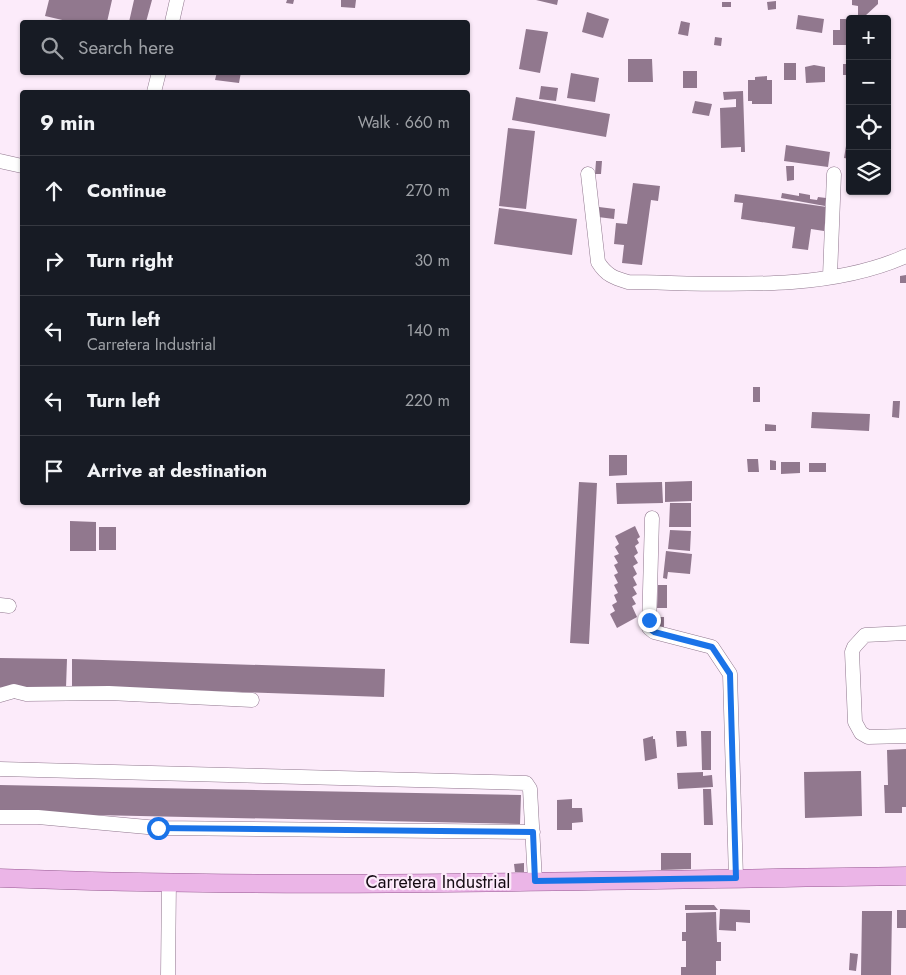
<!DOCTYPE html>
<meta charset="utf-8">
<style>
body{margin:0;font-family:Jost,sans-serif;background:#20242c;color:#f1f3f6}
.controls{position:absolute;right:15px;top:15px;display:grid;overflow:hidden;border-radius:5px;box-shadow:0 1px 4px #0004}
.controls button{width:45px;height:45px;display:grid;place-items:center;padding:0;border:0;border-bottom:1px solid #363941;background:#171b24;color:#f1f3f6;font:25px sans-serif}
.stop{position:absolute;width:15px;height:15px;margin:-11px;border:4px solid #1a73e8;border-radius:50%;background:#fff}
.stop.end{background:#1a73e8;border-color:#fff;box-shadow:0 1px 5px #0008}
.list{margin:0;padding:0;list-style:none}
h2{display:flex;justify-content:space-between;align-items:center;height:65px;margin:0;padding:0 20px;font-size:21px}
h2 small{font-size:16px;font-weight:400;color:#9ea1a6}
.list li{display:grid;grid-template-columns:32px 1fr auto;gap:15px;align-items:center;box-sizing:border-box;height:70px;padding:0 20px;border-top:1px solid #363941}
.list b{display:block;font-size:19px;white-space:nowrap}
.list p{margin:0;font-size:16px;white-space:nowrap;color:#9ea1a6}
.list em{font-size:16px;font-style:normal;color:#9ea1a6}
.icon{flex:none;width:28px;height:28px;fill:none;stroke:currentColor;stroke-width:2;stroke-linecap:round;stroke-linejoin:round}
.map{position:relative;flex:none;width:906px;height:975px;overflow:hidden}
.search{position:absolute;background:#171b24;box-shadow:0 1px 4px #0004;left:20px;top:20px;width:450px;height:55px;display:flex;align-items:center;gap:12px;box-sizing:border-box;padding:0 18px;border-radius:5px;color:#9ea1a6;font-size:19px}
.panel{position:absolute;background:#171b24;box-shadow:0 1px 4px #0004;left:20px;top:90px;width:450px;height:415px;border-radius:5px}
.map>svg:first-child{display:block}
.building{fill:#91788e}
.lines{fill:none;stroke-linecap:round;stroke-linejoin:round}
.minor-casing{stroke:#90778e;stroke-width:15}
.major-casing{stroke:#975992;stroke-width:19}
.minor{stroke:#fff;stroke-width:14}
.major{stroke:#ebb5e7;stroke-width:18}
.route{stroke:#1a73e8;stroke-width:6}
.labels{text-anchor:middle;stroke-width:4.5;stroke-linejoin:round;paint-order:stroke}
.street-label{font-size:18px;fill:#140b13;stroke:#fcebfa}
</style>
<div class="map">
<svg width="906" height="975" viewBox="0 0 906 975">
<rect width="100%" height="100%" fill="#fcebfa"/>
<path class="building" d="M 49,0 L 112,0 L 107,22 L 71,22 L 45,16 Z
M 134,0 L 152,0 L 146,22 L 129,22 Z
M 287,0 L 294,0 L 293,4 L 286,3 Z
M 341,0 L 356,0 L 355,8 L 341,7 Z
M 536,0 L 558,0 L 557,5 Z
M 852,0 L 878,0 L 878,4 L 865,16 L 858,16 L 858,6 L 852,5 Z
M 776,1 L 776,9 L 768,10 L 767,2 Z
M 722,2 L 731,2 L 731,7 L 722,7 Z
M 587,12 L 609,19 L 603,38 L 582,32 Z
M 798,15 L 824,19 L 822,33 L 796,29 Z
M 840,19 L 846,19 L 847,45 L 833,45 L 833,30 L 840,30 Z
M 681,21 L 690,23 L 688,36 L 678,34 Z
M 526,29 L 548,32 L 540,73 L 519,69 Z
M 715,37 L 722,38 L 721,46 L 714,45 Z
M 628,59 L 652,59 L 653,82 L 628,82 Z
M 784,63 L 796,63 L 796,80 L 784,80 Z
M 843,64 L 850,64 L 850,75 L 843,75 Z
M 814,65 L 825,67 L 825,82 L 806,83 L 805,67 Z
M 683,71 L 697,71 L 697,88 L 683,88 Z
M 217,72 L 241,72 L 239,83 L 215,80 Z
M 571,73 L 599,78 L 595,102 L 567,98 Z
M 767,76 L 767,80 L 772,80 L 772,104 L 752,104 L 752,101 L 748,101 L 748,80 L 755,80 L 755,77 Z
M 541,86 L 558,88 L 556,101 L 539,99 Z
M 743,91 L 745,152 L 741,152 L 741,147 L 721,148 L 720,108 L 736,107 L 736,99 L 724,100 L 723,92 Z
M 516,97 L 610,114 L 606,137 L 512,120 Z
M 695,101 L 712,104 L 709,116 L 692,113 Z
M 508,128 L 535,131 L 526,209 L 499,206 Z
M 849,128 L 850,128 L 850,159 L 844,158 Z
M 786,145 L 830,152 L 828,167 L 784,161 Z
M 596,161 L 602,161 L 601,174 L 595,174 Z
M 786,166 L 794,166 L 794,180 L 787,181 Z
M 633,183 L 660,186 L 658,201 L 651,200 L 642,265 L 622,263 L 624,245 L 614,244 L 616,223 L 627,224 Z
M 782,193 L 799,196 L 799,193 L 810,195 L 810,199 L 817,200 L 818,197 L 826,198 L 825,206 L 781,198 Z
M 735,194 L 827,207 L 824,231 L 811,229 L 808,250 L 792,248 L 795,227 L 741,219 L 743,203 L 734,202 Z
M 599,207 L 615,209 L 614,219 L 598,217 Z
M 499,208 L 577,219 L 572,255 L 494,244 Z
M 906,275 L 906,283 L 900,283 L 900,276 Z
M 753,387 L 760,387 L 760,402 L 753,402 Z
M 893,401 L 900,401 L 899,418 L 892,417 Z
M 812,412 L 870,414 L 869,431 L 811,428 Z
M 765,424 L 776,425 L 776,431 L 765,431 Z
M 609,455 L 627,455 L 627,475 L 609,476 Z
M 747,459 L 758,459 L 759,472 L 748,472 Z
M 770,460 L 776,461 L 776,470 L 770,470 Z
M 781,462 L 800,462 L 800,473 L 781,474 Z
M 809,463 L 826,463 L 826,472 L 809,472 Z
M 692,481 L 692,501 L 665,502 L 665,482 Z
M 579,482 L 597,483 L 589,644 L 570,643 Z
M 662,482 L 663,503 L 617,504 L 616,483 Z
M 670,503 L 691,503 L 691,527 L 669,527 Z
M 70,521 L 96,522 L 96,551 L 70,551 Z
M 635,526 L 640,537 L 637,539 L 639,543 L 635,546 L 638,553 L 634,556 L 638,563 L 633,566 L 637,574 L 633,577 L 637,585 L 633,587 L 637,594 L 632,597 L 636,604 L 632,606 L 637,617 L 617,628 L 610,614 L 615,611 L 612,605 L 617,602 L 614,595 L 618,593 L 614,585 L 618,583 L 614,575 L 618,573 L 614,565 L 618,563 L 614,556 L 619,554 L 615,547 L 619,544 L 615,536 Z
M 99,527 L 116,527 L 116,550 L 99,550 Z
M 670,530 L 691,531 L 690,551 L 668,549 Z
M 666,551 L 692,554 L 690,574 L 668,572 L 667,579 L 663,578 Z
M 658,585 L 667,585 L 667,608 L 657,608 Z
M 655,617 L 664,617 L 664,631 L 655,631 Z
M 0,658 L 67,659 L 66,688 L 0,687 Z
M 72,659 L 385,669 L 384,697 L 72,686 Z
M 676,731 L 686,731 L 687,746 L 677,747 Z
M 701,731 L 711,731 L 711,770 L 702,770 Z
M 653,736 L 653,739 L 655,739 L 657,758 L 645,761 L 643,739 Z
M 906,749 L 906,807 L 902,807 L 902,813 L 885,813 L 884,785 L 888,785 L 887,750 Z
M 861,771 L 862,816 L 805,818 L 804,772 Z
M 703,772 L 703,776 L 712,775 L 713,787 L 678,789 L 677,773 Z
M 0,785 L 521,795 L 520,824 L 0,813 Z
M 703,789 L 711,789 L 713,825 L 704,825 Z
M 572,799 L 572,808 L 582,808 L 583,822 L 572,823 L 572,830 L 557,830 L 557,800 Z
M 661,853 L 691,853 L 691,869 L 661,870 Z
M 524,863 L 524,872 L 515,872 L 514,864 Z
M 685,905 L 714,905 L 718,910 L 685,910 Z
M 720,909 L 750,910 L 750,923 L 736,922 L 736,931 L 719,930 Z
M 897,910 L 906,910 L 906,928 L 897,928 Z
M 862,911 L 892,911 L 891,975 L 861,975 Z
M 716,912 L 717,942 L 721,942 L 721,961 L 716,961 L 716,975 L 681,975 L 681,967 L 686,967 L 686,941 L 682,941 L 682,932 L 686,932 L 686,913 Z
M 850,953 L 858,954 L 856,971 L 849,970 Z"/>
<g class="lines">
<defs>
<path id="minor" d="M 172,22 L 177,0
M 154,92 L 159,72
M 0,161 L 22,166
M 588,174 L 598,262 C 606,275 614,278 628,282 C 717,283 824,293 906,256
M 830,276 L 834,174
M 652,518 L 649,628 L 654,632 L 712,647 L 730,674 L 736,878
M 0,605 L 9,606
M 906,633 L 865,635 L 854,647 L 852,652 L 855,722 L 861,733 L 868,737 L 906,736
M 0,695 L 14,691 L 26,694 L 109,693 L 252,700
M 0,769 L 526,783 L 530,789 L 535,881
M 0,817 L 38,817 L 158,828 L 533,832
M 168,975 L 169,881"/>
<path id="major" d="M 0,878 C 302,890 604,880 906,876"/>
</defs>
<use href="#minor" class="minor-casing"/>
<use href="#major" class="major-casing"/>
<use href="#minor" class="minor"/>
<use href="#major" class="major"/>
</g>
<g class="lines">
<path class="route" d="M 158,828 L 533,832 L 535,881 L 736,878 L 730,674 L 712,647 L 654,632 L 649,628 L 649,620"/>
</g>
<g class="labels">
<g class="street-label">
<text x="438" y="888">Carretera Industrial</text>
</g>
</g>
</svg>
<div class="controls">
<button>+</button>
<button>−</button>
<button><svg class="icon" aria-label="locate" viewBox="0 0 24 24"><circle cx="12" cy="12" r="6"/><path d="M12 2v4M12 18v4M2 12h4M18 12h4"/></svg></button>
<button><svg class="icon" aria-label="layers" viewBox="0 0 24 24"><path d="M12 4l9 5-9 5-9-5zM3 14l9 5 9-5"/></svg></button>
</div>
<div class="stop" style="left:158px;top:828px"></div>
<div class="stop end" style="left:649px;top:620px"></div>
<div class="search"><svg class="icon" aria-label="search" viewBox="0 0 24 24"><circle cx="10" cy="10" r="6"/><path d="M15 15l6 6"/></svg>Search here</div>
<section class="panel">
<h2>9 min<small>Walk · 660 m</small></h2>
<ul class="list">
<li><svg class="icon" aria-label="ahead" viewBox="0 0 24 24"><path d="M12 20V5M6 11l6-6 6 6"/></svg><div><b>Continue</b></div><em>270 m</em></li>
<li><svg class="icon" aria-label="right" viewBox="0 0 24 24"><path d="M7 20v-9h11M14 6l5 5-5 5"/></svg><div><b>Turn right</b></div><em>30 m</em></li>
<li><svg class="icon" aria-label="left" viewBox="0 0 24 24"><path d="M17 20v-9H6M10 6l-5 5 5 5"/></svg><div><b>Turn left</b><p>Carretera Industrial</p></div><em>140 m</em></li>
<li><svg class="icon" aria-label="left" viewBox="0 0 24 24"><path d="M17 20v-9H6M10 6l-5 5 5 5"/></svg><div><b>Turn left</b></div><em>220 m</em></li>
<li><svg class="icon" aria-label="arrive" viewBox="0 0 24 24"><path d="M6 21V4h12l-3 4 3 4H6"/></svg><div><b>Arrive at destination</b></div></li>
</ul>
</section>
</div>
